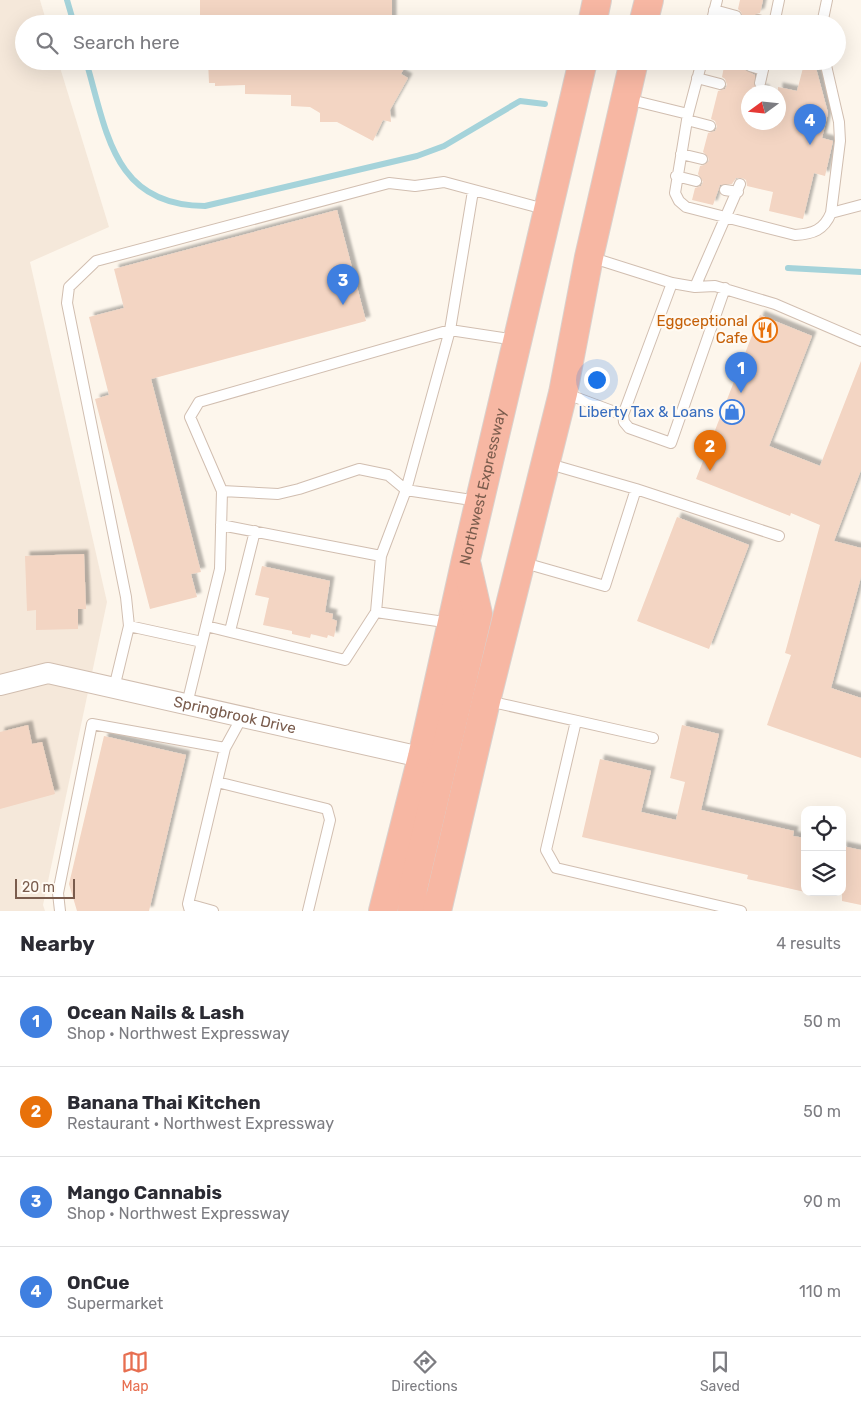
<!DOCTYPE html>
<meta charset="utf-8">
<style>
body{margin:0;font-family:Rubik,sans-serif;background:#f2f2f3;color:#2b2b33}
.controls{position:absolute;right:15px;bottom:15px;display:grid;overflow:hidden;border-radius:10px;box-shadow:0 5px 20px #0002}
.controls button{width:45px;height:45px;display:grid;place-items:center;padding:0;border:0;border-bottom:1px solid #e1e1e2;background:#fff;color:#2b2b33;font:25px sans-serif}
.compass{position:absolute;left:741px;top:85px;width:45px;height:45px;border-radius:50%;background:#fff;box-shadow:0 5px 20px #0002;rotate:255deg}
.scale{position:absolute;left:15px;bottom:12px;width:60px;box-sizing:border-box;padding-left:5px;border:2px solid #7a5c4d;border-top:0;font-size:14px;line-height:18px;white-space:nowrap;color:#7a5c4d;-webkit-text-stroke:4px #fffaf3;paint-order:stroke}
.you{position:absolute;left:596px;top:379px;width:18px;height:18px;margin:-12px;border:4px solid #fff;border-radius:50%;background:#1a73e8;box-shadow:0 0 0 8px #1a73e833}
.badge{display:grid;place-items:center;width:32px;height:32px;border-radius:50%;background:#e76f51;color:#fff;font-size:16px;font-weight:700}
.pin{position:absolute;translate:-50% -41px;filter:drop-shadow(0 1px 2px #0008)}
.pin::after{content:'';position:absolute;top:26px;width:18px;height:15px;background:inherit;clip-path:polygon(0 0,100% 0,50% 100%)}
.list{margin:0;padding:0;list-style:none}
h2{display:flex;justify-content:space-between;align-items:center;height:65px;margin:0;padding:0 20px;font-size:21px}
h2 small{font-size:16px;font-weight:400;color:#7c7c81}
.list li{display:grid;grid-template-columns:32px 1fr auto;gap:15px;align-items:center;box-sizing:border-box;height:90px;padding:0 20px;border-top:1px solid #e1e1e2}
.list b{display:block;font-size:19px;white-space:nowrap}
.list p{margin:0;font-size:16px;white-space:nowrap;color:#7c7c81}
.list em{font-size:16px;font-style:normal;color:#7c7c81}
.icon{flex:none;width:28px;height:28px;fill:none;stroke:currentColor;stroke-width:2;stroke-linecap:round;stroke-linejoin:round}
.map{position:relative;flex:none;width:861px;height:911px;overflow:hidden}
.search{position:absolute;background:#fff;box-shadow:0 5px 20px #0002;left:15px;right:15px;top:15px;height:55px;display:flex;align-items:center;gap:12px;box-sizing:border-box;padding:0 18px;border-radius:28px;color:#7c7c81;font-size:19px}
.sheet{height:425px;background:#fff}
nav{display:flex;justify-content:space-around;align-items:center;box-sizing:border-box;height:70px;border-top:1px solid #e1e1e2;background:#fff;font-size:14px;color:#7c7c81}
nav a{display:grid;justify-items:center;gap:2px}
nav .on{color:#e76f51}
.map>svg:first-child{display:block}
.residential{fill:#f5e8da}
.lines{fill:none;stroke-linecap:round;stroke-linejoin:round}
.stream{stroke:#a5d3da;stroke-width:6}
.building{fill:#f3d5c3;filter:url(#shadow)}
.lane-casing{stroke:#d1beb0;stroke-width:12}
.street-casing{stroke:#d1beb0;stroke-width:22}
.highway-casing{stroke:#dad1cd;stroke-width:30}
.lane{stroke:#fff;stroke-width:10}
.street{stroke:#fff;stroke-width:20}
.highway{stroke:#f7b7a3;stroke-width:28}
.labels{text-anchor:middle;stroke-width:4.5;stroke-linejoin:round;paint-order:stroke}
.food-label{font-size:15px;fill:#c56008;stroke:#fffaf3;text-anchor:end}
.shop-label{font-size:15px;fill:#366cbe;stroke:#fffaf3;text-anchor:end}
.street-label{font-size:15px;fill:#7a5c4d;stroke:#fffaf3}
</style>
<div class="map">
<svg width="861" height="911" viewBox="0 0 861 911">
<defs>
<filter id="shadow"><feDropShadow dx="4.5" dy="-4.5" stdDeviation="1" flood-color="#0004"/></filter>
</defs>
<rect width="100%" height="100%" fill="#fdf6ec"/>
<path class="residential" d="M 0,0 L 40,0 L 47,24 L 24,24 L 24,61 L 58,61 L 109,227 L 30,262 L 107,602 L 43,905 L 45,911 L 0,911 Z"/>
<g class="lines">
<path class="stream" d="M 67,0 L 74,24
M 86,61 C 107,132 113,206 205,206 L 417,156 L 444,146 L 520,101 L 545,104
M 788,268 L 861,272"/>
</g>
<path class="building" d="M 200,0 L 392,0 L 392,24 L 200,24 Z
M 740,0 L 763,0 L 760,13 L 756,14 L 752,18 L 752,24 L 734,24 L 743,17 L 741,12 L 738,9 Z
M 208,61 L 408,61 L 401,74 L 408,78 L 390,110 L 391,122 L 383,120 L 373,141 L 337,122 L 320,122 L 320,113 L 310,107 L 291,106 L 291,95 L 245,94 L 245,85 L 215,86 L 215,83 L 209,83 Z
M 725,61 L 745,61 L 745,70 L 755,75 L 755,88 L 764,89 L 766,92 L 748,92 L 748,122 L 778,122 L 778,87 L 797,91 L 804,64 L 816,68 L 828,113 L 822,138 L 833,141 L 825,176 L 814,173 L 803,219 L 769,211 L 773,192 L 747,186 L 746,180 L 742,178 L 736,178 L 732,184 L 720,185 L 713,205 L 692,200 L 695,188 L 701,186 L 703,182 L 698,174 L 700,166 L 704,165 L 709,161 L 708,157 L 703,152 L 708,133 L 715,131 L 717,127 L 715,121 L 711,119 L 718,91 L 725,89 L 727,85 L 725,79 L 722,77 Z
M 337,210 L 366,321 L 151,379 L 201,572 L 191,574 L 197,597 L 150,609 L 95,399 L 109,395 L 89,317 L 124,308 L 114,269 Z
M 760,315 L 812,336 L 769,446 L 820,466 L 861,361 L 861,470 L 834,541 L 861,548 L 861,577 L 831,688 L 861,698 L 861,758 L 767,725 L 791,655 L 785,653 L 820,525 L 791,513 L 790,516 L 696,479 Z
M 677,517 L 749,545 L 709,649 L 637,621 Z
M 84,554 L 86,609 L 78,609 L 78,629 L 36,630 L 36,610 L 27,611 L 25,556 Z
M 262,566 L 330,581 L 325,612 L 333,614 L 332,619 L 337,621 L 334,637 L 328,635 L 327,638 L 311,634 L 310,638 L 292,634 L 292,631 L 263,625 L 269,598 L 255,595 Z
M 28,725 L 32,744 L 42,742 L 55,794 L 0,809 L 0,732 Z
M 682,725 L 719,734 L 701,810 L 794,831 L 793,836 L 805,838 L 805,892 L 747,879 L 748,875 L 582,837 L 600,759 L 651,771 L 641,812 L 676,820 L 685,782 L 670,778 Z
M 104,736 L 186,755 L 149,911 L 77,911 L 69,884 Z
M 842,846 L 861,850 L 861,905 L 842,901 Z"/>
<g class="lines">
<defs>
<path id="lane" d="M 714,10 L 736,16
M 758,20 L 772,24
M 711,24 L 717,0
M 774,24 L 779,0
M 822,24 L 827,0
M 825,61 L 839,122 L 840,141 L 831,213
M 750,66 L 763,70
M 697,78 L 720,84
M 760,83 L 765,61
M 627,99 L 688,114 L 702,61
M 688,114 L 675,193 L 679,201 L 686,207 L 795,235 C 813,234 824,230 831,213 L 861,205
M 687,120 L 710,126
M 681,154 L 702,159
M 676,176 L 696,181
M 725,190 L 738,192
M 590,257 L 672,283 L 695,287 L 740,184
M 695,287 L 715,286 L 775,304 L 861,341
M 564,393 L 623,415 L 672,283
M 623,415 L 624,422 L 629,428 L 671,443 L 725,288
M 546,463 L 636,489 L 779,536
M 222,491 L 190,417 L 199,402 L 450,330 L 516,340
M 221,525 L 381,556
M 521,562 L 605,586 L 636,489
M 376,612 L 451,623
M 129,626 L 202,642
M 206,626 L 345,660 L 376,612 L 381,556 L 406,490 L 450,330 L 473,191
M 230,631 L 255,531
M 114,688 L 129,626 L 126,597 L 67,303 L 69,287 L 96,261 L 389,183 L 415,186 L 444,182 L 548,210
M 488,701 L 653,738
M 187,704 L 220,569 L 222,491 L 278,494 L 299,489 L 359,469 L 388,475 L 406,490 L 478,501
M 576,721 L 546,850 L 556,868 L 741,911
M 217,782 L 327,809 L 330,820 L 308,911
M 188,904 L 213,911
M 60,911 L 58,893 L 92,724 L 225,748 L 242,717
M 190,911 L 188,904 L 225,748"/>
<g id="street">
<path id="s1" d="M 0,685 L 48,673 L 434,760"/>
</g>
<g id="highway">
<path d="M 592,24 L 597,0"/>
<path d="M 643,24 L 649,0"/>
<path id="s2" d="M 383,911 L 422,757 L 466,559 L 583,61"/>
<path d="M 412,911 L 413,889 L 478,614 L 467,566"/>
<path d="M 437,911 L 486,701 L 563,393 L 589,257 L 634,61"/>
</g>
</defs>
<use href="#lane" class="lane-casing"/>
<use href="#street" class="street-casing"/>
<use href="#highway" class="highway-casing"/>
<use href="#lane" class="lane"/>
<use href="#street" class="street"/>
<use href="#highway" class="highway"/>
</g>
<defs>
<symbol id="restaurant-ring" viewBox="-11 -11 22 22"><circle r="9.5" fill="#fffaf3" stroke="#e8710a" stroke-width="1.5"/><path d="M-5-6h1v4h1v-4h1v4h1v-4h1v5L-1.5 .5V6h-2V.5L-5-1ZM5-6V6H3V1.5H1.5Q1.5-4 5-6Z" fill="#e8710a"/></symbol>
<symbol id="shop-ring" viewBox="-11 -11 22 22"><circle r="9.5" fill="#fffaf3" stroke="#3f7fe0" stroke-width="1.5"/><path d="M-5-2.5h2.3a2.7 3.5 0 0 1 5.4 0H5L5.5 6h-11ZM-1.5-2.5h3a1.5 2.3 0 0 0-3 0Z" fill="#3f7fe0"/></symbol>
</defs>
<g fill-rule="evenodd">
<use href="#restaurant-ring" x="751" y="316" width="28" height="28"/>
<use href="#shop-ring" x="718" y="398" width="28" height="28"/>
</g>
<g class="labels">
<g class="food-label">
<text x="748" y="326">Eggceptional<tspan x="748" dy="17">Cafe</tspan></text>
</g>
<g class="shop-label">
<text x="714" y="417">Liberty Tax &amp; Loans</text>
</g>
<g class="street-label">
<text dy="5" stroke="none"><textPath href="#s2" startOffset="436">Northwest Expressway</textPath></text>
<text dy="5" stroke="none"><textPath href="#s1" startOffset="241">Springbrook Drive</textPath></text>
</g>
</g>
</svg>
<div class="controls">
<button><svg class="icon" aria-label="locate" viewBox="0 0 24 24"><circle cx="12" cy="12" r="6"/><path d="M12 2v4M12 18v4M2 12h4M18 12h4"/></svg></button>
<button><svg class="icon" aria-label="layers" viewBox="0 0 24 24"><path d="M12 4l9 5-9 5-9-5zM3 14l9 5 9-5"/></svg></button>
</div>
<svg class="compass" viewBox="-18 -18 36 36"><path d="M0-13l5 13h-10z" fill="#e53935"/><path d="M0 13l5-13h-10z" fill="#7c7c81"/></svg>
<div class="scale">20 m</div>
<div class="you"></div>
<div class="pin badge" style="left:741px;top:393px;background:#3f7fe0">1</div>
<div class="pin badge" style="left:710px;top:471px;background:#e8710a">2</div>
<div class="pin badge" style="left:343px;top:305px;background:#3f7fe0">3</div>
<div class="pin badge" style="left:810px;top:145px;background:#3f7fe0">4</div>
<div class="search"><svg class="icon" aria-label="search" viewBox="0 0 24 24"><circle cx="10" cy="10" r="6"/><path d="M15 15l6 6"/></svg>Search here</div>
</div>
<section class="sheet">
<h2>Nearby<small>4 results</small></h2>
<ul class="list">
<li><span class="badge" style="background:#3f7fe0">1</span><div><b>Ocean Nails &amp; Lash</b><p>Shop · Northwest Expressway</p></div><em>50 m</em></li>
<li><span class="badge" style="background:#e8710a">2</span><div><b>Banana Thai Kitchen</b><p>Restaurant · Northwest Expressway</p></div><em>50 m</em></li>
<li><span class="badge" style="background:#3f7fe0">3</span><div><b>Mango Cannabis</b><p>Shop · Northwest Expressway</p></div><em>90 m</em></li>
<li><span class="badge" style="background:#3f7fe0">4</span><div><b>OnCue</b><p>Supermarket</p></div><em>110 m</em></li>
</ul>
</section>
<nav>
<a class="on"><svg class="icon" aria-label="map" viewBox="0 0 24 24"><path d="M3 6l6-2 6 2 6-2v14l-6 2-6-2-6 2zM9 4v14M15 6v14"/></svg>Map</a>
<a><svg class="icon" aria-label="directions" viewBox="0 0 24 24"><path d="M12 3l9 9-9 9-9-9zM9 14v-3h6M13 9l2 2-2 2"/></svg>Directions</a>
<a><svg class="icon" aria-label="saved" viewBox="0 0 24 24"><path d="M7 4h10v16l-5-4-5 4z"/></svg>Saved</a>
</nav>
